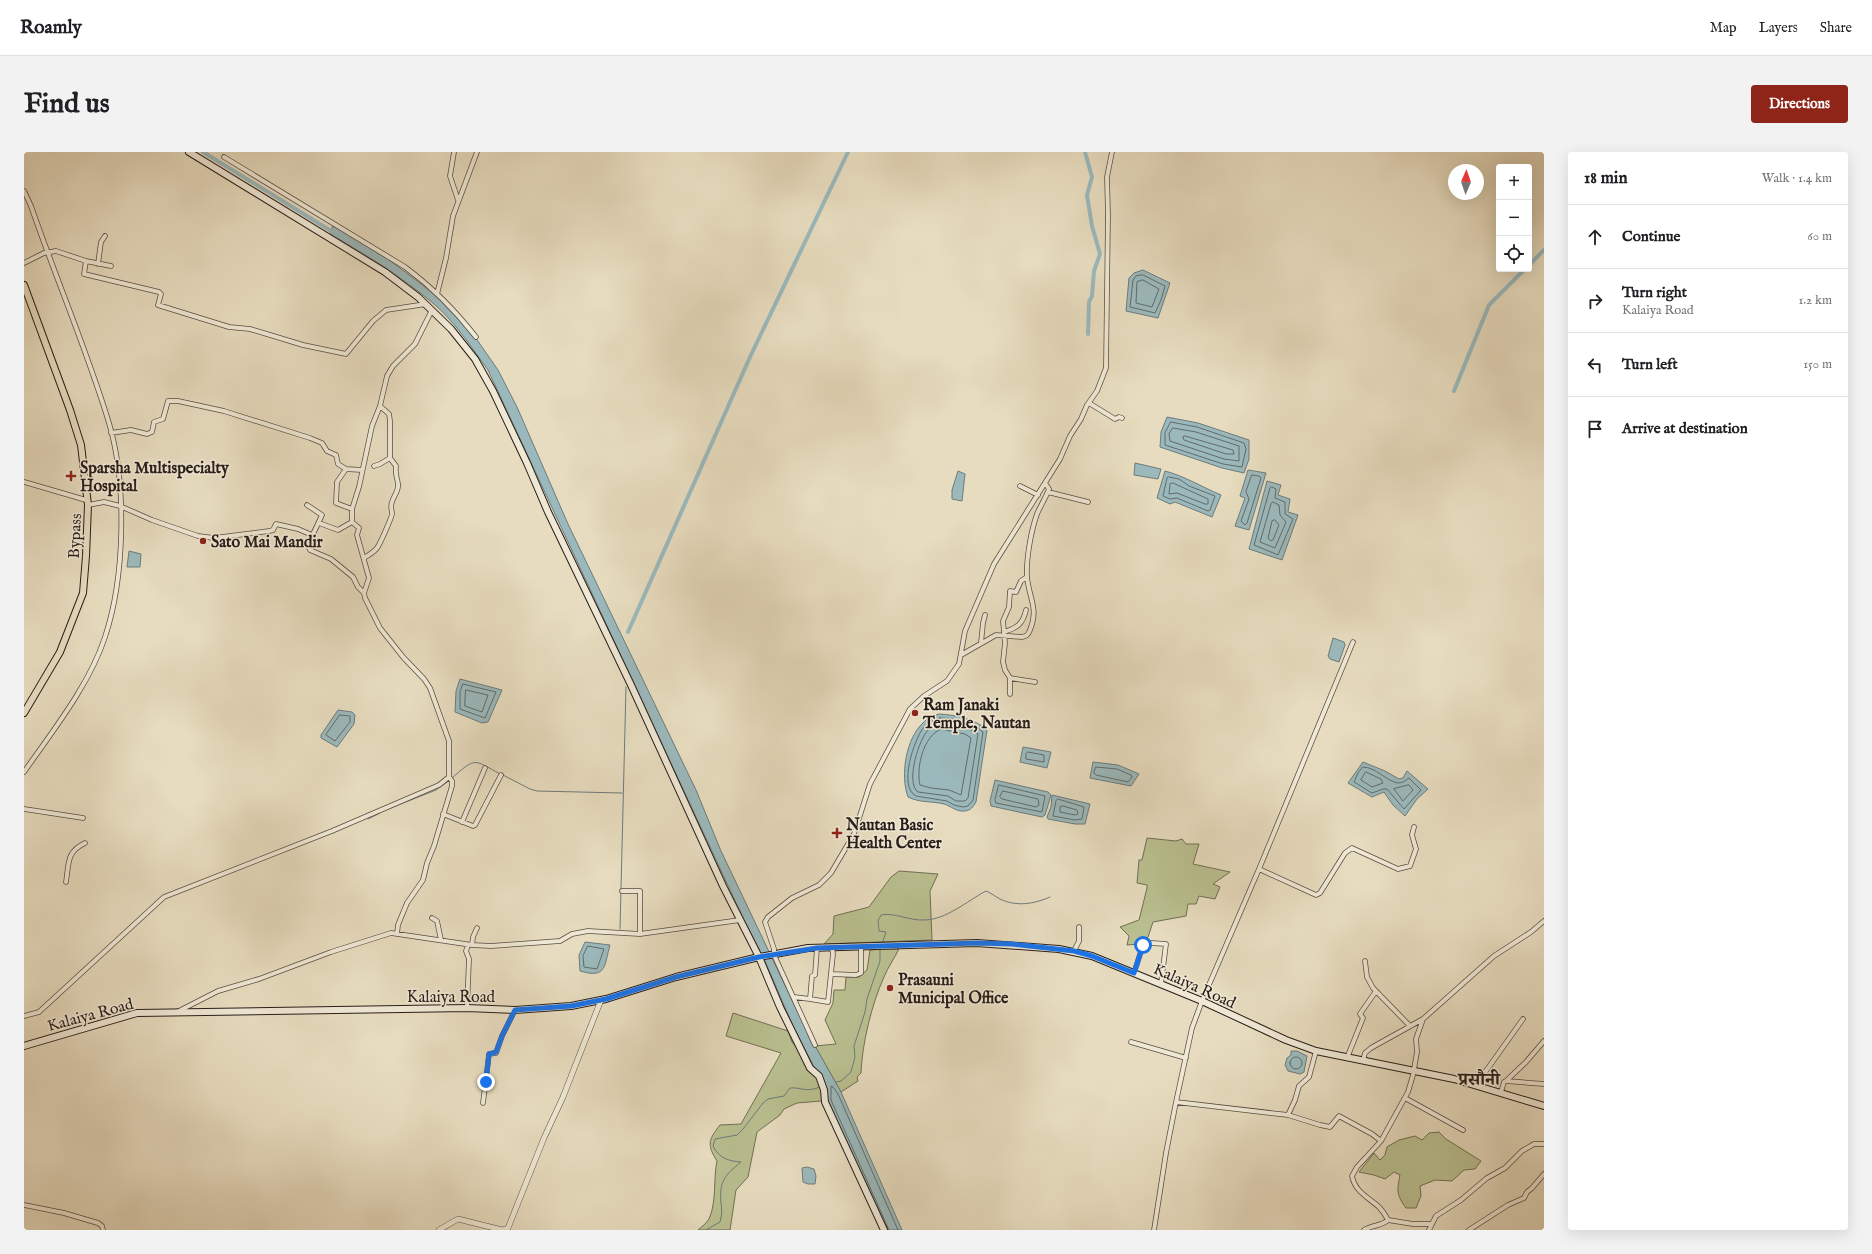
<!DOCTYPE html>
<meta charset="utf-8">
<style>
body{margin:0;font-family:"IM FELL English","Noto Serif Devanagari",serif;background:#f2f2f2;color:#202124}
.controls{position:absolute;right:12px;top:12px;display:grid;overflow:hidden;border-radius:4px;box-shadow:0 4px 16px #0002}
.controls button{width:36px;height:36px;display:grid;place-items:center;padding:0;border:0;border-bottom:1px solid #e0e0e0;background:#fff;color:#202124;font:20px sans-serif}
.compass{position:absolute;left:1424px;top:12px;width:36px;height:36px;border-radius:50%;background:#fff;box-shadow:0 4px 16px #0002;rotate:2deg}
.stop{position:absolute;width:12px;height:12px;margin:-9px;border:3px solid #1a73e8;border-radius:50%;background:#fff}
.stop.end{background:#1a73e8;border-color:#fff;box-shadow:0 1px 4px #0008}
.list{margin:0;padding:0;list-style:none}
h2{display:flex;justify-content:space-between;align-items:center;height:52px;margin:0;padding:0 16px;font-size:17px}
h2 small{font-size:13px;font-weight:400;color:#757577}
.list li{display:grid;grid-template-columns:26px 1fr auto;gap:12px;align-items:center;box-sizing:border-box;height:64px;padding:0 16px;border-top:1px solid #e0e0e0}
.list b{display:block;font-size:15px;white-space:nowrap}
.list p{margin:0;font-size:13px;white-space:nowrap;color:#757577}
.list em{font-size:13px;font-style:normal;color:#757577}
.icon{flex:none;width:22px;height:22px;fill:none;stroke:currentColor;stroke-width:2;stroke-linecap:round;stroke-linejoin:round}
.map{position:relative;flex:none;width:1520px;height:1078px;overflow:hidden;border-radius:4px}
header{display:flex;align-items:center;gap:24px;box-sizing:border-box;height:56px;padding:0 20px;background:#fff;border-bottom:1px solid #e0e0e0}
header strong{font-size:19px}
nav{display:flex;gap:22px;margin-inline-start:auto;font-size:14px}
.intro{display:flex;align-items:center;justify-content:space-between;box-sizing:border-box;height:96px;padding:0 24px}
h1{margin:0;font-size:28px}
.button{padding:10px 18px;border-radius:4px;background:#8f2418;color:#fff;font-size:14px;font-weight:700}
main{display:flex;gap:24px;padding:0 24px}
aside{flex:1;background:#fff;border-radius:4px;box-shadow:0 4px 16px #0002}
.map>svg:first-child{display:block}
.green{fill:#b9bf8f;stroke:#716e54}
.water{fill:#9bb9bc;stroke:#6d7b7b}
.lines{fill:none;stroke-linecap:round;stroke-linejoin:round}
.shore{stroke:#626b6a;stroke-width:1}
.stream{stroke:#6d7b7b;stroke-width:1}
.canal{stroke:#9bb9bc;stroke-width:4}
.minor-casing{stroke:#584d42;stroke-width:5.5}
.tertiary-casing{stroke:#584d42;stroke-width:6}
.secondary-casing{stroke:#291d19;stroke-width:8}
.primary-casing{stroke:#291d19;stroke-width:8}
.minor{stroke:#efe8d5;stroke-width:4}
.tertiary{stroke:#efe8d5;stroke-width:5}
.secondary{stroke:#efe8d5;stroke-width:6}
.primary{stroke:#e7dcbf;stroke-width:6}
.route{stroke:#1a73e8;stroke-width:5}
.poi-dot{fill:#8f2418;stroke:#efe8d5;stroke-width:1.5}
.labels{text-anchor:middle;stroke-width:3;stroke-linejoin:round;paint-order:stroke}
.poi-label{font-size:16px;font-weight:bold;fill:#291d19;stroke:#efe8d5;text-anchor:start}
.street-label{font-size:16px;fill:#291d19;stroke:#efe8d5}
.quarter-label{font-size:18px;font-weight:bold;fill:#291d19;stroke:#efe8d5}
</style>
<header>
<strong>Roamly</strong>
<nav><a>Map</a><a>Layers</a><a>Share</a></nav>
</header>
<div class="intro"><h1>Find us</h1><a class="button">Directions</a></div>
<main>
<div class="map">
<svg width="1520" height="1078" viewBox="0 0 1520 1078">
<rect width="100%" height="100%" fill="#e7dcbf"/>
<filter id="stains"><feTurbulence type="fractalNoise" baseFrequency=".005" numOctaves="4"/><feColorMatrix values="0 0 0 0 .2 0 0 0 0 .09 0 0 0 0 .02 0 0 0 .5 -.17"/></filter>
<radialGradient id="worn" r=".72"><stop offset=".6" stop-color="#630" stop-opacity="0"/><stop offset="1" stop-color="#630" stop-opacity=".3"/></radialGradient>
<path class="green" d="M 1123,686 L 1152,689 L 1158,687 L 1162,692 L 1175,692 L 1169,712 L 1206,720 L 1189,732 L 1196,735 L 1191,747 L 1175,744 L 1172,752 L 1164,752 L 1162,764 L 1129,770 L 1124,785 L 1115,792 L 1103,793 L 1105,784 L 1096,775 L 1115,768 L 1123,736 L 1123,733 L 1113,731 L 1115,708 L 1118,708 Z
M 875,719 L 914,722 L 906,739 L 908,788 L 800,792 L 809,782 L 810,764 L 845,755 L 867,725 Z
M 859,797 L 875,797 C 870,807 864,815 860,825 C 848,851 838,892 837,921 L 833,925 L 834,929 L 817,940 L 791,894 L 812,892 L 801,868 L 809,851 L 810,838 L 821,838 L 822,825 L 835,825 L 843,818 L 846,798 Z
M 709,861 L 764,879 L 768,890 L 775,898 L 783,916 L 795,928 L 800,952 L 797,949 L 773,951 L 760,957 L 756,963 L 733,980 L 724,1025 L 712,1038 L 706,1078 L 674,1078 C 677,1075 683,1071 685,1067 C 693,1049 689,1028 693,1009 C 683,993 684,988 696,973 L 717,972 L 757,901 L 702,884 Z
M 1415,980 L 1422,987 L 1457,1009 L 1451,1017 L 1440,1018 L 1428,1029 L 1411,1028 L 1396,1034 L 1397,1044 L 1392,1056 L 1382,1056 C 1372,1042 1373,1039 1376,1023 L 1370,1020 L 1361,1027 L 1350,1023 L 1335,1020 L 1350,1001 L 1356,1008 L 1361,1003 L 1363,995 L 1375,988 L 1391,984 L 1398,988 L 1405,981 Z"/>
<path class="water" d="M 309,73 L 364,107 L 409,141 L 449,182 L 474,218 L 493,255 L 544,372 L 672,638 L 697,699 L 769,850 L 791,894 L 817,940 L 878,1078 L 862,1078 L 809,962 L 792,919 L 769,874 L 741,809 L 720,768 L 464,218 C 448,196 431,170 410,152 C 378,125 342,103 306,82 Z
M 1119,118 L 1146,131 L 1134,166 L 1102,159 L 1105,126 L 1110,121 Z
M 1143,265 L 1174,271 L 1225,288 L 1225,307 L 1220,321 L 1198,316 L 1136,295 L 1137,280 Z
M 1111,311 L 1137,317 L 1134,327 L 1110,323 Z
M 1224,318 L 1242,321 L 1225,378 L 1211,374 L 1221,346 L 1216,344 Z
M 934,319 L 941,322 L 938,349 L 928,347 L 928,338 Z
M 1141,319 C 1160,324 1178,335 1197,343 L 1188,365 L 1151,350 L 1146,352 L 1133,346 Z
M 1243,329 L 1257,333 L 1254,343 L 1266,347 L 1264,360 L 1274,363 L 1258,408 L 1225,397 Z
M 105,399 L 117,402 L 116,415 L 103,415 Z
M 1309,486 L 1320,490 L 1321,493 L 1315,510 L 1306,507 L 1304,504 Z
M 436,527 L 478,538 L 464,570 L 458,571 L 431,560 L 432,539 Z
M 314,558 L 328,560 L 331,563 L 330,572 L 313,595 L 297,586 L 297,583 Z
M 915,562 C 932,563 951,567 963,578 L 952,650 C 949,655 947,658 941,659 C 932,660 927,654 920,652 C 908,649 896,651 884,645 C 876,624 882,586 899,571 C 903,566 909,564 915,562 Z
M 999,595 L 1027,600 L 1023,616 L 996,610 Z
M 1069,610 L 1094,613 L 1115,622 L 1107,634 L 1066,626 Z
M 1339,610 L 1361,619 L 1375,627 L 1379,626 L 1383,619 L 1404,637 L 1393,647 L 1381,664 L 1369,653 L 1360,640 L 1348,645 L 1324,631 Z
M 971,628 L 1024,640 L 1027,643 L 1021,663 L 1018,665 L 967,654 L 966,649 Z
M 1028,643 L 1066,652 L 1061,672 L 1051,672 L 1024,667 L 1023,665 L 1027,655 Z
M 561,790 L 586,793 C 580,814 583,827 556,819 L 555,803 Z
M 1267,899 L 1273,899 L 1283,904 L 1280,920 L 1276,922 L 1264,919 L 1261,913 L 1263,906 L 1267,903 Z
M 783,1015 L 790,1017 L 792,1024 L 791,1032 L 784,1032 L 779,1030 L 778,1016 Z"/>
<g class="lines">
<path class="shore" d="M 1119,123 L 1141,134 L 1137,148 L 1131,161 L 1106,155 L 1109,128 L 1112,124 Z
M 1119,128 L 1135,137 L 1128,155 L 1112,151 L 1113,130 Z
M 1147,270 L 1173,275 L 1220,291 L 1222,297 L 1218,315 L 1199,312 L 1141,293 L 1141,281 Z
M 1149,276 L 1172,280 L 1215,294 L 1215,309 L 1200,307 L 1146,289 L 1145,282 Z
M 1161,284 L 1209,298 L 1210,302 L 1202,302 L 1160,288 L 1159,285 Z
M 1228,323 L 1235,324 L 1237,326 L 1223,371 L 1221,373 L 1217,369 L 1225,347 L 1222,340 Z
M 1145,325 L 1155,327 L 1165,334 L 1191,344 L 1186,358 L 1184,359 L 1153,346 L 1146,347 L 1139,344 L 1143,326 Z
M 1149,331 L 1184,347 L 1184,352 L 1181,352 L 1153,341 L 1145,342 L 1146,332 Z
M 1248,335 L 1252,337 L 1251,346 L 1261,350 L 1261,362 L 1269,367 L 1254,403 L 1230,393 L 1246,336 Z
M 1249,350 L 1255,353 L 1256,363 L 1262,370 L 1251,396 L 1236,390 L 1247,352 Z
M 1251,368 L 1255,373 L 1249,388 L 1247,389 L 1244,386 L 1248,369 Z
M 439,532 L 472,540 L 461,566 L 436,557 L 436,540 Z
M 442,538 L 464,543 L 458,560 L 441,554 Z
M 316,563 L 326,564 L 326,570 L 311,589 L 302,583 Z
M 916,566 C 929,566 949,570 959,580 L 949,648 L 944,654 L 939,655 L 930,653 L 923,649 L 892,644 C 874,635 890,587 900,575 C 904,570 910,568 916,566 Z
M 916,571 C 928,571 944,575 954,582 L 944,646 L 941,649 L 932,649 L 924,644 L 894,640 C 881,631 895,586 905,577 C 908,574 912,573 916,571 Z
M 917,577 L 941,582 L 947,586 L 937,643 L 925,638 L 907,636 L 896,633 C 892,616 899,584 917,577 Z
M 1004,600 L 1020,603 L 1020,610 L 1002,607 L 1002,602 Z
M 1072,615 L 1093,617 L 1107,623 L 1108,625 L 1104,630 L 1072,623 L 1070,621 Z
M 1339,615 C 1352,615 1362,629 1374,631 C 1379,631 1382,628 1385,626 L 1397,638 L 1380,657 L 1363,637 L 1359,637 L 1348,641 L 1330,630 L 1334,621 Z
M 1342,620 L 1357,627 L 1359,631 L 1348,635 L 1337,628 Z
M 975,633 L 1021,644 L 1018,660 L 972,651 L 971,648 Z
M 1385,633 L 1389,638 L 1379,649 L 1370,637 Z
M 979,639 L 1014,647 L 1015,653 L 1012,655 L 978,647 L 976,645 Z
M 1034,647 L 1060,655 L 1058,667 L 1051,668 L 1029,664 L 1032,649 Z
M 1039,654 L 1053,658 L 1054,662 L 1051,663 L 1036,660 L 1036,655 Z
M 564,794 L 580,797 L 573,817 L 560,815 L 559,804 Z
M1266 911a6 6 0 1 1 12 0a6 6 0 1 1-12 0Z
M 865,1078 L 807,948 L 807,934 L 809,935 L 814,942 L 874,1078"/>
<path class="stream" d="M 479,623 L 506,637 L 513,639 L 598,641
M 428,626 C 452,605 449,607 476,622
M 364,657 L 412,638 L 426,628
M 344,667 L 356,661
M 596,777 L 602,535
M 858,792 L 862,780 L 855,779 L 854,769 L 857,763 C 870,760 886,769 900,768 C 922,768 943,749 962,739 C 967,741 972,745 976,747 C 993,755 1010,752 1026,745
M 812,930 L 817,929 L 827,920 L 831,905 L 830,894 L 841,860 L 843,847 L 856,809 L 856,797
M 682,1078 L 696,1070 C 698,1063 698,1058 697,1051 C 695,1029 701,1023 717,1010 C 704,1009 695,1006 689,994 L 691,987 L 713,983 L 719,977 L 739,951 L 744,947 L 760,944 L 766,936 C 778,935 781,941 796,935"/>
<path class="canal" d="M 179,0 L 312,82
M 1061,0 L 1068,25 L 1063,43 L 1068,74 L 1076,102 L 1070,119 L 1068,144 L 1065,150 L 1064,182
M 1505,113 L 1520,98
M 1430,239 L 1465,153 L 1501,117
M 604,480 L 726,205 L 824,0"/>
<defs>
<path id="minor" d="M 430,0 L 426,24 L 434,48
M 200,5 L 381,115 C 408,135 431,158 452,185
M 0,39 L 7,54 C 32,127 63,198 85,271 C 103,332 101,425 81,485 C 66,532 28,580 0,620
M 62,109 L 87,114
M 0,111 L 20,101 L 32,99 L 62,109 L 60,122 L 135,140 L 137,142 L 134,153 L 205,175 L 226,177 L 279,193 L 322,202 L 349,169 L 362,158 L 402,152
M 74,112 L 77,90 L 81,84
M 413,142 L 422,106 L 429,64 L 453,0
M 1065,251 L 1091,267 L 1095,265 L 1098,266
M 87,281 L 107,278 L 123,282 L 128,280 L 130,270 L 139,267 L 144,249 L 154,249 L 200,259 L 286,286 L 298,291 L 303,299 L 312,303 L 314,312 L 322,317
M 350,314 L 356,312 L 366,306
M 0,330 L 62,348
M 996,334 L 1014,343
M 1024,340 L 1064,350
M 64,353 L 80,350 L 96,354 L 128,368 L 174,384 L 190,386 L 245,379 L 249,378 L 252,372 L 274,377 L 288,383
M 283,353 L 298,363 L 284,393 L 286,398 L 307,407 L 329,425 L 334,435 L 340,441
M 328,357 L 312,351 L 313,330 L 322,317 L 338,318
M 295,371 L 314,378 L 328,370
M 340,406 C 345,403 350,400 353,396 C 356,392 367,367 368,362 C 368,358 366,354 368,350 C 370,343 375,339 374,332 C 373,324 371,324 372,314 L 366,306 L 366,269 L 365,262 L 356,254
M 980,480 C 993,476 999,472 1002,458
M 1329,490 L 1235,717 L 1178,849 L 1168,876 L 1152,950 L 1264,963 L 1296,973 L 1306,975 L 1315,964 L 1348,982 L 1357,989
M 957,491 L 959,471 L 961,463
M 937,503 L 972,483 L 998,485 C 1003,484 1004,483 1006,478 C 1015,457 1005,446 1003,425 C 1002,407 1007,379 1013,362 C 1017,353 1022,345 1025,337 L 1021,331
M 986,526 L 1011,530
M 986,542 L 986,526 L 981,518 L 979,510 L 981,491 L 979,469 L 985,455 L 986,439 L 992,440 L 997,429 L 1003,425
M 0,657 L 59,666
M 419,662 L 449,674 L 451,673 L 477,623
M 438,670 L 461,616
M 1235,717 L 1292,743 L 1296,741 L 1321,701 L 1328,696 L 1374,717 L 1386,714 L 1392,697 L 1388,683 L 1390,675
M 42,730 C 45,712 42,700 61,691
M 598,739 L 616,739 L 616,782
M 408,766 L 413,769 L 417,788
M 373,782 L 374,773 L 383,751 L 399,728 L 403,711 L 410,694 L 428,634 L 428,629 L 425,625
M 448,793 L 449,785 L 453,776
M 793,796 L 791,823 L 788,824 L 786,847 L 804,850 L 809,802 L 808,795
M 1050,799 L 1055,789 L 1055,775
M 1341,809 L 1343,825 L 1349,836 L 1386,874
M 1110,821 L 1119,793 L 1127,791 L 1142,792 L 1137,832
M 807,822 L 832,823 L 837,821 L 837,794
M 770,845 L 786,847
M 443,856 L 445,807 L 442,799 L 444,793
M 153,860 L 194,839 L 235,827 L 307,800 L 367,781 L 448,793 L 467,794 L 536,789 L 548,782 L 564,779 L 616,782 L 716,768
M 0,864 L 15,860 L 140,745 L 308,679 L 415,633 L 425,625 L 425,589 L 406,536 L 400,527 L 379,505 L 356,476 L 341,446 L 340,441 L 345,426 L 333,383 L 335,376 L 328,370 L 328,357 L 335,335 L 348,274 L 356,254 L 363,224 L 369,214 L 391,192 L 408,158
M 1399,867 L 1392,887 L 1393,900 L 1389,923 L 1384,940 L 1357,989 L 1333,1015 L 1328,1024 C 1331,1040 1344,1045 1355,1055 C 1359,1059 1362,1064 1364,1068 L 1389,1072 L 1407,1072
M 1107,890 L 1162,906
M 791,893 L 750,803 L 750,797 L 741,770 L 744,765 L 768,746 L 795,733 L 807,721 L 830,682 L 846,632 L 886,557 L 900,544 L 923,529 L 935,512 L 941,479 L 970,412 L 1036,307 L 1046,284 L 1057,267 L 1063,253 L 1073,239 L 1082,216 L 1084,63 L 1083,25 L 1088,0
M 1323,906 L 1339,866 L 1336,862 L 1352,839
M 1339,909 L 1341,901 L 1347,896 L 1399,867 L 1470,804 L 1507,780 L 1520,769
M 1482,929 L 1502,910 L 1520,889
M 1452,933 L 1499,867
M 1477,940 L 1480,930 L 1482,929 L 1520,932
M 1381,946 L 1439,978
M 459,951 L 465,902 L 472,901 L 478,884 L 491,858
M 1264,963 L 1271,948 L 1275,934 L 1285,925 L 1292,899
M 0,1053 L 40,1061 L 74,1071 L 78,1074 L 79,1078
M 1130,1078 L 1142,1001 L 1152,950
M 1340,1078 C 1348,1073 1358,1074 1364,1068
M 1405,1078 L 1412,1064 L 1437,1048 L 1463,1026 L 1481,1016 L 1498,999 L 1510,992 L 1520,992
M 1445,1078 L 1484,1053 L 1500,1046 L 1503,1040 L 1508,1036 L 1520,1022"/>
<path id="tertiary" d="M 415,1078 L 434,1067 L 478,1078 L 484,1076 L 520,986 L 539,945 L 577,848"/>
<path id="secondary" d="M 165,0 L 361,120 L 394,145 L 427,177 L 451,207 L 469,239 L 503,311 L 524,360 L 607,533 L 699,734 L 735,805 L 756,855 L 786,916 L 795,924 L 800,938 L 801,950 L 860,1078
M 0,894 L 113,861 L 443,856 L 491,858 L 547,854 L 582,847 L 652,825 L 735,805 L 784,796 L 953,791 L 1035,797 L 1068,804 L 1178,849 L 1262,888 L 1292,899 L 1430,927 L 1520,954"/>
<path id="primary" d="M 0,133 L 46,258 L 57,293 L 64,353 L 62,404 L 59,441 L 36,500 L 0,561"/>
</defs>
<use href="#minor" class="minor-casing"/>
<use href="#tertiary" class="tertiary-casing"/>
<use href="#secondary" class="secondary-casing"/>
<use href="#primary" class="primary-casing"/>
<use href="#minor" class="minor"/>
<use href="#tertiary" class="tertiary"/>
<use href="#secondary" class="secondary"/>
<use href="#primary" class="primary"/>
</g>
<g class="lines">
<path class="route" d="M 462,930 L 465,902 L 472,900 L 478,884 L 491,858 L 547,854 L 582,847 L 652,825 L 735,805 L 793,796 L 953,791 L 988,792 L 1050,799 L 1068,804 L 1110,821 L 1119,793"/>
</g>
<g class="poi-dot">
<path d="M45 318h4v4h4v4h-4v4h-4v-4h-4v-4h4z"/>
<circle cx="179" cy="389" r="4"/>
<circle cx="891" cy="561" r="4"/>
<path d="M811 675h4v4h4v4h-4v4h-4v-4h-4v-4h4z"/>
<circle cx="866" cy="836" r="4"/>
</g>
<g class="labels">
<g class="poi-label">
<text x="56" y="321">Sparsha Multispecialty<tspan x="56" dy="18">Hospital</tspan></text>
<text x="187" y="395">Sato Mai Mandir</text>
<text x="899" y="558">Ram Janaki<tspan x="899" dy="18">Temple, Nautan</tspan></text>
<text x="822" y="678">Nautan Basic<tspan x="822" dy="18">Health Center</tspan></text>
<text x="874" y="833">Prasauni<tspan x="874" dy="18">Municipal Office</tspan></text>
</g>
<g class="street-label">
<text transform="translate(50 384) rotate(-87)" y="6">Bypass</text>
<text transform="translate(1171 833) rotate(24)" y="6">Kalaiya Road</text>
<text x="427" y="850">Kalaiya Road</text>
<text transform="translate(66 862) rotate(-15)" y="6">Kalaiya Road</text>
</g>
<g class="quarter-label">
<text x="1455" y="933">प्रसौनी</text>
</g>
</g>
<rect width="100%" height="100%" filter="url(#stains)"/>
<rect width="100%" height="100%" fill="url(#worn)"/>
</svg>
<div class="controls">
<button>+</button>
<button>−</button>
<button><svg class="icon" aria-label="locate" viewBox="0 0 24 24"><circle cx="12" cy="12" r="6"/><path d="M12 2v4M12 18v4M2 12h4M18 12h4"/></svg></button>
</div>
<svg class="compass" viewBox="-18 -18 36 36"><path d="M0-13l5 13h-10z" fill="#e53935"/><path d="M0 13l5-13h-10z" fill="#757577"/></svg>
<div class="stop" style="left:1119px;top:793px"></div>
<div class="stop end" style="left:462px;top:930px"></div>
</div>
<aside>
<h2>18 min<small>Walk · 1.4 km</small></h2>
<ul class="list">
<li><svg class="icon" aria-label="ahead" viewBox="0 0 24 24"><path d="M12 20V5M6 11l6-6 6 6"/></svg><div><b>Continue</b></div><em>60 m</em></li>
<li><svg class="icon" aria-label="right" viewBox="0 0 24 24"><path d="M7 20v-9h11M14 6l5 5-5 5"/></svg><div><b>Turn right</b><p>Kalaiya Road</p></div><em>1.2 km</em></li>
<li><svg class="icon" aria-label="left" viewBox="0 0 24 24"><path d="M17 20v-9H6M10 6l-5 5 5 5"/></svg><div><b>Turn left</b></div><em>150 m</em></li>
<li><svg class="icon" aria-label="arrive" viewBox="0 0 24 24"><path d="M6 21V4h12l-3 4 3 4H6"/></svg><div><b>Arrive at destination</b></div></li>
</ul>
</aside>
</main>
